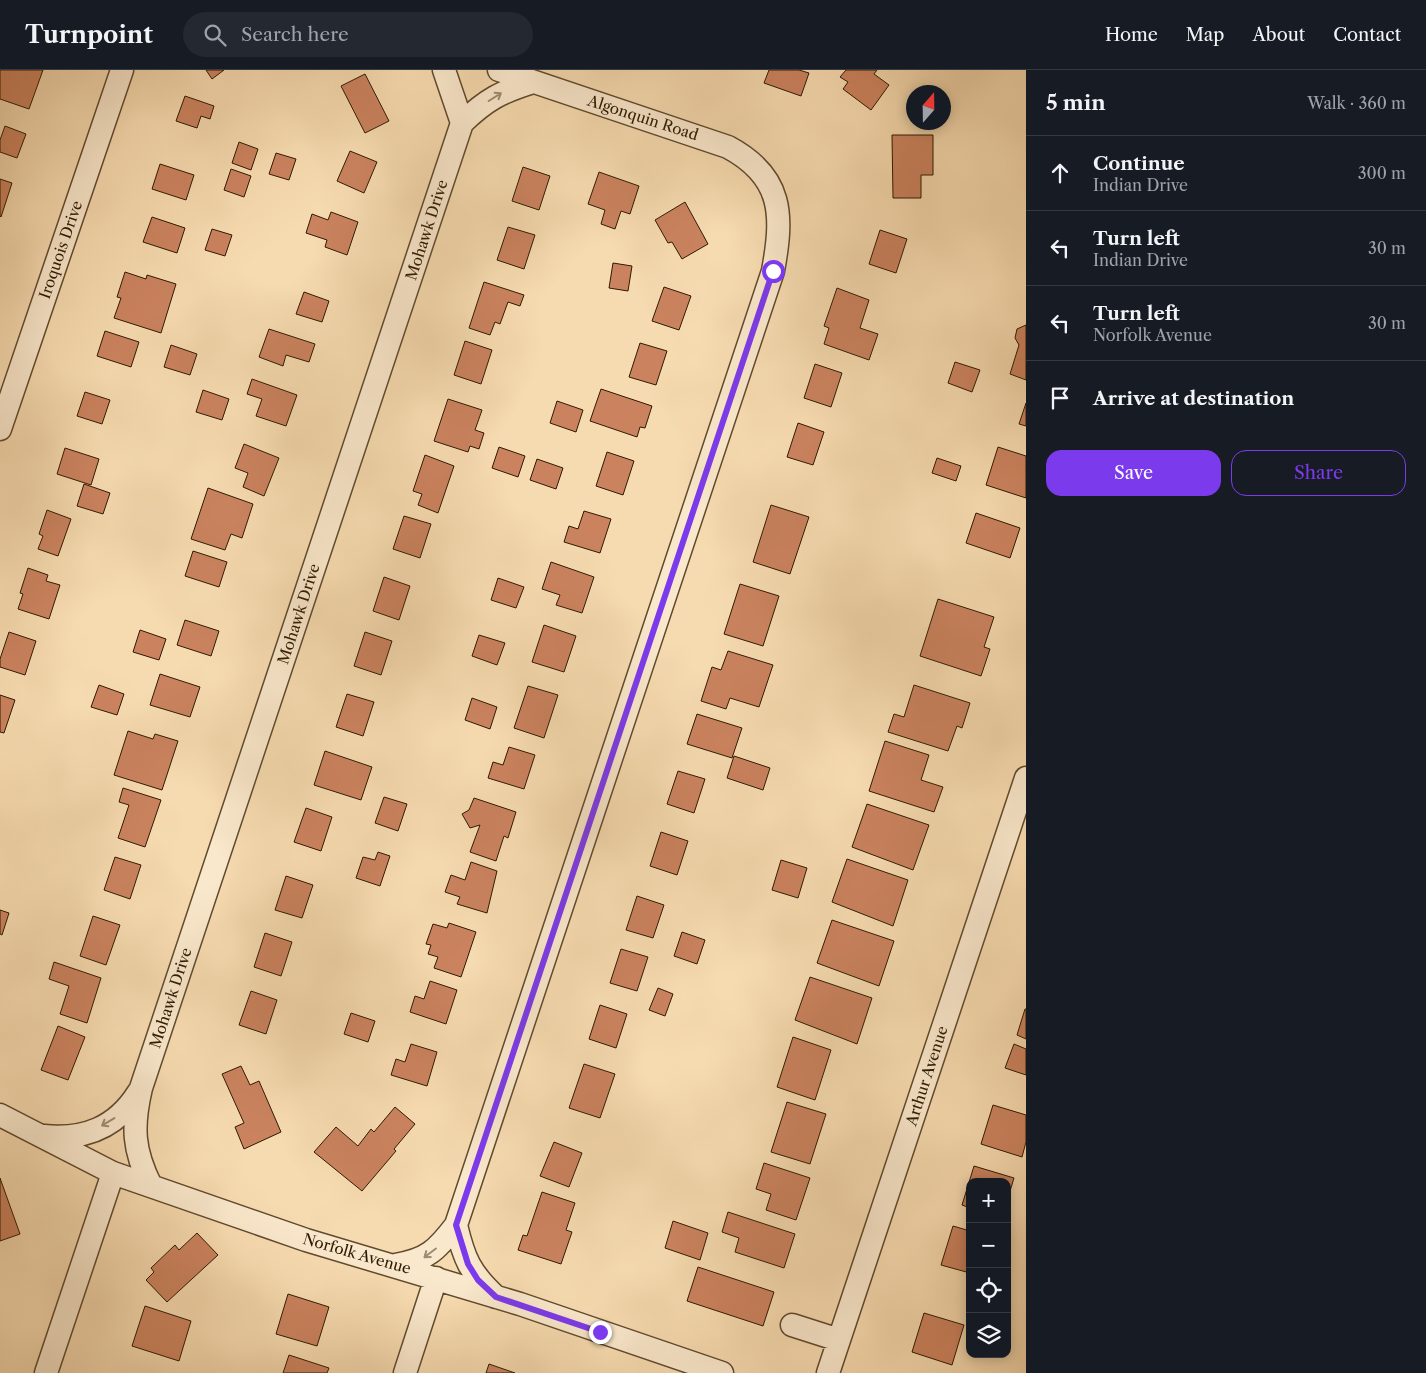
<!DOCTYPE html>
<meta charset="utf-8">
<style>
body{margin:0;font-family:"Libre Caslon Text",serif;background:#242831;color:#f1f3f6}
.controls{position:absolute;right:15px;bottom:15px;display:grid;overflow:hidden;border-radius:10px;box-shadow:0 2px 12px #0003}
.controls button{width:45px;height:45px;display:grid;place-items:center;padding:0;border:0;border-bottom:1px solid #363941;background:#171b24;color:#f1f3f6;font:25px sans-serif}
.compass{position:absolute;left:906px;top:15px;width:45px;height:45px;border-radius:50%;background:#171b24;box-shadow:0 2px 12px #0003;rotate:20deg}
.stop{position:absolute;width:15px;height:15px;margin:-11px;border:4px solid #7c3aed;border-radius:50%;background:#fff}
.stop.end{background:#7c3aed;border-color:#fff;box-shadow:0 1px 5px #0008}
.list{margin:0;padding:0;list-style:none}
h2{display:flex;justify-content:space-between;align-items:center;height:65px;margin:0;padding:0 20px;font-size:21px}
h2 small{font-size:16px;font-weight:400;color:#9ea1a6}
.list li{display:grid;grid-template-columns:32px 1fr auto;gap:15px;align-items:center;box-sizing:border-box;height:75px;padding:0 20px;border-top:1px solid #363941}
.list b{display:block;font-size:19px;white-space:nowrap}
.list p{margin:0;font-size:16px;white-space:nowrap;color:#9ea1a6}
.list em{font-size:16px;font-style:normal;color:#9ea1a6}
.actions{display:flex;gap:10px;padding:15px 20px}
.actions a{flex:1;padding:11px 0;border:1px solid #7c3aed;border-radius:15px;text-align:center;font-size:18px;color:#7c3aed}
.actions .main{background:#7c3aed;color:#fff}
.icon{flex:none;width:28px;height:28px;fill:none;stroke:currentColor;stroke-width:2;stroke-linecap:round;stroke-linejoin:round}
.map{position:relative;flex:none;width:1026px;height:1303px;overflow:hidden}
header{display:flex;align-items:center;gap:30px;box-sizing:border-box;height:70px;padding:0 25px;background:#171b24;border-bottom:1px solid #363941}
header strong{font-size:24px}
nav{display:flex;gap:28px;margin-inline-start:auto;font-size:18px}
.search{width:350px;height:45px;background:#242831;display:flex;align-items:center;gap:12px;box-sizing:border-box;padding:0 18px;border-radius:28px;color:#9ea1a6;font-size:19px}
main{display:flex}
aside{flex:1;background:#171b24}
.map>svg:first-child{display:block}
.building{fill:#cb835f;stroke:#2e1a03}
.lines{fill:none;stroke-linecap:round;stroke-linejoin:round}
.minor-casing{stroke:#604a2e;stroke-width:25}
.minor{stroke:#fae8cc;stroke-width:22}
.oneway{stroke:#9e8b72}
.route{stroke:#7c3aed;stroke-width:6}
.labels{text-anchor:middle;stroke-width:4;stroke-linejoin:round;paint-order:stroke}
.street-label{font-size:15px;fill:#2e1a03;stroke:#fae8cc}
</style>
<header>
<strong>Turnpoint</strong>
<div class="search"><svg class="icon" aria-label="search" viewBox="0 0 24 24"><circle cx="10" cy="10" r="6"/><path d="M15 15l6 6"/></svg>Search here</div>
<nav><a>Home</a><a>Map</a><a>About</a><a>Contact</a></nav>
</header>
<main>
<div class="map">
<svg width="1026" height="1303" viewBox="0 0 1026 1303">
<rect width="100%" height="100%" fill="#f7dbb0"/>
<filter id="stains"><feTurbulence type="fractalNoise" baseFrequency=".004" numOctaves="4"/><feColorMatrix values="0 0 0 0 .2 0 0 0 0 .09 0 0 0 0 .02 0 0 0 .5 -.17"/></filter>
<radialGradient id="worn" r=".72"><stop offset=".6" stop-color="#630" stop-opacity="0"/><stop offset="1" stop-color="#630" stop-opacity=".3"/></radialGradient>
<path class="building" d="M 0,0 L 43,0 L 29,39 L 0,29 Z
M 206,0 L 224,0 L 212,9 Z
M 769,0 L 799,0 L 809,3 L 801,26 L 764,13 Z
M 846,0 L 877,0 L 874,4 L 889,15 L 871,40 L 843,19 L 848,12 L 840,7 Z
M 365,4 L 389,51 L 365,63 L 341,16 Z
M 185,26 L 214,36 L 210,49 L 201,46 L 197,58 L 176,51 Z
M 5,56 L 26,64 L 17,88 L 0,82 L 0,70 Z
M 892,65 L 933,65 L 933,105 L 921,105 L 921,128 L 893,128 Z
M 239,72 L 258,79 L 251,100 L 232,93 Z
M 350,81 L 377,92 L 364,123 L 337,111 Z
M 276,83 L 296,89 L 289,110 L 269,104 Z
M 160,94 L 194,105 L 186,130 L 152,119 Z
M 523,97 L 550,106 L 539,140 L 512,131 Z
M 231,99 L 251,106 L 244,127 L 224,120 Z
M 599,102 L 639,116 L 630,144 L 621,141 L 615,159 L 601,154 L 605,140 L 588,134 Z
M 0,109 L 12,113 L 1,147 L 0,146 Z
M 685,132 L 708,174 L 682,189 L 672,172 L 668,173 L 655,150 Z
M 331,142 L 358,152 L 347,185 L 325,177 L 327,170 L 306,163 L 312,144 L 328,150 Z
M 152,147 L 185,158 L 177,183 L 143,172 Z
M 508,157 L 535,165 L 524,199 L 497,190 Z
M 212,159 L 232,165 L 225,186 L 205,180 Z
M 880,160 L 907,169 L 896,203 L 869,194 Z
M 613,193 L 632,196 L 628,221 L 609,218 Z
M 125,202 L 146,209 L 147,205 L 176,214 L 161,263 L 114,248 L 121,228 L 117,227 Z
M 484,212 L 524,225 L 520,236 L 508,232 L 500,254 L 495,252 L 490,265 L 469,258 Z
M 664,217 L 691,226 L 679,260 L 652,251 Z
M 837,218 L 869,230 L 860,258 L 878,264 L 869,290 L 824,274 L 829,258 L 824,256 Z
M 304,222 L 329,231 L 322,252 L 296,244 Z
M 1026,255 L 1026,310 L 1010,304 L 1019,275 L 1015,268 L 1017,259 Z
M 269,259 L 315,274 L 309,292 L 286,285 L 283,296 L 259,287 Z
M 105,261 L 139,272 L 131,297 L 97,286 Z
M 465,271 L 492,280 L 481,314 L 454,305 Z
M 640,273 L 667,281 L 656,315 L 629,307 Z
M 171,275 L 197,284 L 190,305 L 164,297 Z
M 955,292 L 980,300 L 972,322 L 948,313 Z
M 815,294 L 842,303 L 831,337 L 804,328 Z
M 252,309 L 297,325 L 286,356 L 256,346 L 262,329 L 247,324 Z
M 601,319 L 652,336 L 645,358 L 640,357 L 637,367 L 590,351 Z
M 203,320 L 229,329 L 222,350 L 196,342 Z
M 85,322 L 110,330 L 102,354 L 77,346 Z
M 448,329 L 482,340 L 475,360 L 484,363 L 479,379 L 470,376 L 468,382 L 434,371 Z
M 557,331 L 583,340 L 576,362 L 550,353 Z
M 1026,333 L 1026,356 L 1019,354 Z
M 798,353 L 824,362 L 813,395 L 787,387 Z
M 244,374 L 279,388 L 264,426 L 243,417 L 248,403 L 235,398 Z
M 499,377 L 525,386 L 518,407 L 492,398 Z
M 998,377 L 1026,386 L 1026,428 L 986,415 Z
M 65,378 L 99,389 L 91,415 L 57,404 Z
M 607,382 L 634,391 L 623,425 L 596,416 Z
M 425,385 L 454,396 L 438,443 L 418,435 L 422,424 L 413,421 Z
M 937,388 L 961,396 L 956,411 L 932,403 Z
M 537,389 L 563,398 L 556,419 L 530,410 Z
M 84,414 L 110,423 L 103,444 L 77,436 Z
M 208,418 L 253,434 L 242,468 L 231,464 L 225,480 L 191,469 Z
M 771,435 L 809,447 L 790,504 L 753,492 Z
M 47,440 L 71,449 L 58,486 L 38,479 L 43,466 L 39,464 Z
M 584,441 L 611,449 L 600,483 L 564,472 L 569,456 L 578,459 Z
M 976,443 L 1020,458 L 1010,488 L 966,473 Z
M 404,446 L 431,454 L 420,488 L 393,479 Z
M 193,481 L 227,492 L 219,517 L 185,506 Z
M 551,492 L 594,507 L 582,543 L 556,535 L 560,525 L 542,519 Z
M 28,498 L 48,505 L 46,511 L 60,515 L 49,549 L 18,539 L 23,524 L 20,523 Z
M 384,507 L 410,516 L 399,550 L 373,541 Z
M 498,508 L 524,517 L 516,538 L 491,530 Z
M 740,514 L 779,526 L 763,576 L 724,564 Z
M 938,529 L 994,547 L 984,577 L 990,579 L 981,606 L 920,586 Z
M 185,550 L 219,561 L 211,586 L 177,575 Z
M 544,555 L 576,566 L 564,602 L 532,592 Z
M 140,560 L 166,569 L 159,590 L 133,582 Z
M 9,562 L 36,571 L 25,605 L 0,597 L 0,589 Z
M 365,562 L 392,571 L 381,605 L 354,596 Z
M 479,565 L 505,573 L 497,595 L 472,586 Z
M 728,581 L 773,595 L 759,637 L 730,628 L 726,639 L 701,631 L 712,597 L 721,600 Z
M 160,604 L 200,617 L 190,647 L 150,635 Z
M 99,615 L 124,624 L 117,645 L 91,637 Z
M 914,615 L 970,633 L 962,658 L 957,656 L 948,681 L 888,662 L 894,644 L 904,647 Z
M 528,616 L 558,625 L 544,668 L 514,658 Z
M 347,624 L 374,632 L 363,666 L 336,657 Z
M 0,625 L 15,630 L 4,663 L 0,662 Z
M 472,628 L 497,637 L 490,659 L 465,650 Z
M 697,644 L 742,658 L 732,688 L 687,674 Z
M 128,661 L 153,669 L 155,664 L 178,671 L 162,720 L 114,705 Z
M 885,671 L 929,685 L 921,710 L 943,717 L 934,742 L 869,721 Z
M 509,677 L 535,685 L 524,719 L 488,708 L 493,692 L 503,695 Z
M 325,681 L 372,697 L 361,730 L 314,715 Z
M 734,686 L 770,698 L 763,720 L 727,708 Z
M 678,701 L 705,709 L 694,743 L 667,734 Z
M 123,718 L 161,730 L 145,777 L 118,768 L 129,735 L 119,732 Z
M 384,727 L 407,734 L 398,761 L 375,753 Z
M 474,728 L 516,742 L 508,768 L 504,766 L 496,791 L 470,782 L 480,755 L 470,758 L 462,744 L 469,740 Z
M 867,734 L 929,755 L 913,800 L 852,777 Z
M 306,738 L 332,747 L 321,781 L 294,772 Z
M 661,762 L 688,771 L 677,805 L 650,796 Z
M 378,782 L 390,786 L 380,816 L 356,808 L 363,787 L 375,790 Z
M 115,787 L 141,795 L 130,829 L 104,820 Z
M 847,789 L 908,810 L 893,856 L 832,832 Z
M 781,790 L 807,798 L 798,828 L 772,820 Z
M 471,792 L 497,801 L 487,843 L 457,834 L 460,827 L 445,822 L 451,805 L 465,810 Z
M 286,806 L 313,815 L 302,848 L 275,840 Z
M 637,826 L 664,835 L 653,868 L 626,860 Z
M 0,840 L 9,843 L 2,865 L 0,864 Z
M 93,846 L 120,855 L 106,895 L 80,886 Z
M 832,850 L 894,871 L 879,916 L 817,893 Z
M 449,853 L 476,862 L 461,907 L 434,898 L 438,887 L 428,884 L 431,875 L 426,874 L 433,854 L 447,858 Z
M 682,862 L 705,870 L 697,894 L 674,886 Z
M 265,863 L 292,872 L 281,906 L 254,897 Z
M 621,879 L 648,887 L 637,921 L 610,913 Z
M 54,892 L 101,908 L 87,953 L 60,944 L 69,916 L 49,909 Z
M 810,907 L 872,928 L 857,974 L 795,950 Z
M 430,911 L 457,920 L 446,954 L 410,942 L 415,926 L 424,929 Z
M 658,918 L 673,924 L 665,946 L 649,940 Z
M 251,921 L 277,930 L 266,964 L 239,955 Z
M 600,935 L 627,944 L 616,978 L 589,969 Z
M 1025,939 L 1026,939 L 1026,969 L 1017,965 Z
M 351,943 L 375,951 L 368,972 L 344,964 Z
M 58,956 L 85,967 L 68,1010 L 41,1000 Z
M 793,967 L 831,980 L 815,1030 L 777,1017 Z
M 411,974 L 437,982 L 427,1016 L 391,1005 L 396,989 L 405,992 Z
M 1014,974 L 1026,979 L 1026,1005 L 1005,998 Z
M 584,994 L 615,1004 L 600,1048 L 569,1038 Z
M 241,996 L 250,1015 L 259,1011 L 281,1062 L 244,1079 L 235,1057 L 244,1053 L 222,1004 Z
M 787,1032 L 826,1044 L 810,1094 L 771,1082 Z
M 993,1035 L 1026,1045 L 1026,1072 L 1022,1087 L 981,1074 Z
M 395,1037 L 415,1054 L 394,1079 L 396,1081 L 362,1121 L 314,1082 L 336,1057 L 358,1076 L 371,1059 L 374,1062 Z
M 554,1072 L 582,1083 L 569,1117 L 540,1106 Z
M 764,1093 L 810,1108 L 796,1150 L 766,1140 L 771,1124 L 756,1119 Z
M 974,1096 L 1014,1108 L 1007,1131 L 1007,1112 L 970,1112 L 970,1138 L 962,1135 Z
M 0,1108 L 20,1164 L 0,1171 Z
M 542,1122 L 575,1133 L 566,1160 L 572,1162 L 561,1194 L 518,1180 L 523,1165 L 527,1166 Z
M 728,1142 L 795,1164 L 784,1198 L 735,1182 L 739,1168 L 722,1162 Z
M 673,1151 L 708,1163 L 700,1190 L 665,1178 Z
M 953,1156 L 970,1161 L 970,1203 L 941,1195 Z
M 197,1163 L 218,1185 L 167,1232 L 146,1210 L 154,1202 L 151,1198 L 175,1175 L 179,1180 Z
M 698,1197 L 774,1222 L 763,1256 L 687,1231 Z
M 288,1224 L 329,1237 L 317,1276 L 276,1264 Z
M 145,1236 L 191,1251 L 179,1291 L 132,1276 Z
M 924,1243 L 964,1255 L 952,1295 L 912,1282 Z
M 289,1285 L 329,1298 L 327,1303 L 283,1303 Z
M 489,1294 L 515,1303 L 486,1303 Z"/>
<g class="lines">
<defs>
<path id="minor" d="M 444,0 L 462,53
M 0,359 L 122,0
M 0,1045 L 113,1103 L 306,1170 L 520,1234 L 722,1303
M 44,1066 C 84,1070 116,1058 138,1023
M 151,1116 C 133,1080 132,1057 141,1018 L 462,53 C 487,29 501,22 533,12
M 395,1195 C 427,1190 437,1180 456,1155
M 496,1227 C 470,1203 464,1189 456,1155 L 773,201 C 783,146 784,107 728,77 L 499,0
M 792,1255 L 839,1270
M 46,1303 L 113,1103
M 405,1303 L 436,1208
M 828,1303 L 1026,708"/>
</defs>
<use href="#minor" class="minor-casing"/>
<use href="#minor" class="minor"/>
</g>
<defs><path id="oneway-shaft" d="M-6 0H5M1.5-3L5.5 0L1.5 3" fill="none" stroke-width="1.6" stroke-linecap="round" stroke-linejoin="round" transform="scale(1.25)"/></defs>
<g class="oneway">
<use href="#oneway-shaft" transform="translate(495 27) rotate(-32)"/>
<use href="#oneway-shaft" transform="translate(108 1052) rotate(149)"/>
<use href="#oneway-shaft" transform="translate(430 1183) rotate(143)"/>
</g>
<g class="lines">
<path class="route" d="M 600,1262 L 496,1227 L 478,1210 L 468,1194 L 456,1155 L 773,201"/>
</g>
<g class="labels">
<g class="street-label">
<text transform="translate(643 48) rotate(18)" y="5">Algonquin Road</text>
<text transform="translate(427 160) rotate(-72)" y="5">Mohawk Drive</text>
<text transform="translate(61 180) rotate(-71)" y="5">Iroquois Drive</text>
<text transform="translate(299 544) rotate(-72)" y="5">Mohawk Drive</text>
<text transform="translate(171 928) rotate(-72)" y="5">Mohawk Drive</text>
<text transform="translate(927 1006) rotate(-72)" y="5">Arthur Avenue</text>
<text transform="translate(357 1184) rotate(16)" y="5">Norfolk Avenue</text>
</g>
</g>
<rect width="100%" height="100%" filter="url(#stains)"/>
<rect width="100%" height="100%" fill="url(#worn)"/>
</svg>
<div class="controls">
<button>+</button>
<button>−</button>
<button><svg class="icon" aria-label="locate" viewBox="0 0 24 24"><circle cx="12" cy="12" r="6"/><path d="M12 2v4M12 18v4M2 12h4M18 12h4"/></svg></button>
<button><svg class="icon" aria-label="layers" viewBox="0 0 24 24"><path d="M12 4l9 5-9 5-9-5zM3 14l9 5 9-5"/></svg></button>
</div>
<svg class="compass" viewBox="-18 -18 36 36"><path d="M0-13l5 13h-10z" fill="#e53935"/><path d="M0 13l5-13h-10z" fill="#9ea1a6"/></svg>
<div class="stop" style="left:773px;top:201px"></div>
<div class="stop end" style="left:600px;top:1262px"></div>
</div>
<aside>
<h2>5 min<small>Walk · 360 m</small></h2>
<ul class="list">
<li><svg class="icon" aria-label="ahead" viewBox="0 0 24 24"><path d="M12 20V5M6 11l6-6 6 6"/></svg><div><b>Continue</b><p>Indian Drive</p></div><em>300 m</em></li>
<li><svg class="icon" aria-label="left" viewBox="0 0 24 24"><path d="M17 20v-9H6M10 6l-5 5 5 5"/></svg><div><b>Turn left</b><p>Indian Drive</p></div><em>30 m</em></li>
<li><svg class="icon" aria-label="left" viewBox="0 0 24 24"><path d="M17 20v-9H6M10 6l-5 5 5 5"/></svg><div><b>Turn left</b><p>Norfolk Avenue</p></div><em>30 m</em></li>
<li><svg class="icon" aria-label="arrive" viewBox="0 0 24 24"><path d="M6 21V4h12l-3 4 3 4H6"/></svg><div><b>Arrive at destination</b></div></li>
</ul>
<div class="actions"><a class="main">Save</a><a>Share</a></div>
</aside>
</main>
